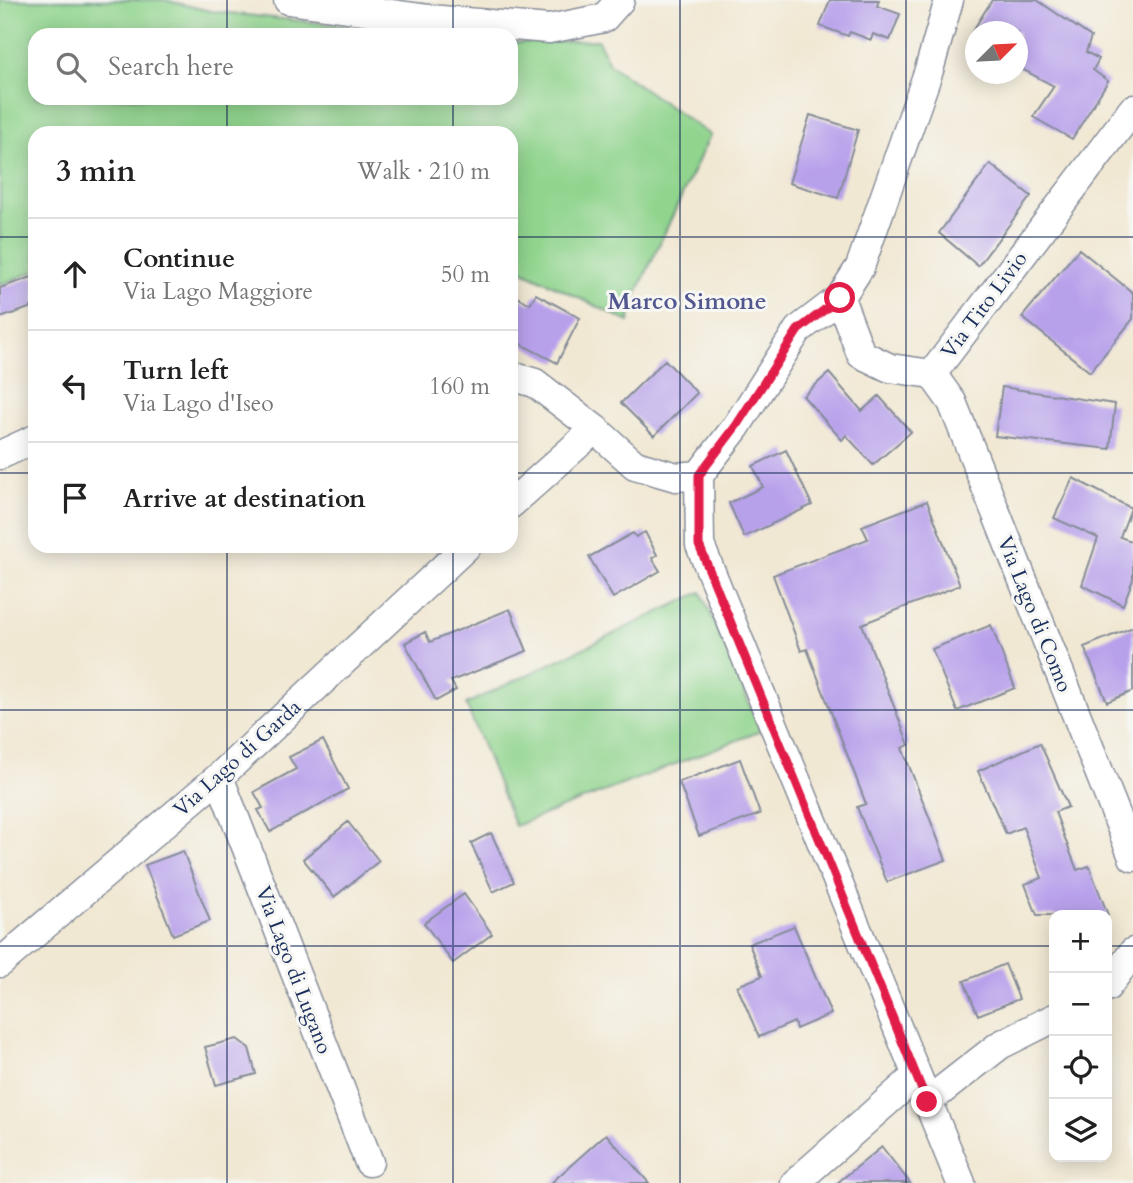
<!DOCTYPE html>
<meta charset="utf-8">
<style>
body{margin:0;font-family:Cardo,serif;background:#f2f2f2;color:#222}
.controls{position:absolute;right:21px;bottom:21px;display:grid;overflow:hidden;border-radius:14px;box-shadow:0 4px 18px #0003}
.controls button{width:63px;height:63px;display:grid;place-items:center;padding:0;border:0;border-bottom:2px solid #e0e0e0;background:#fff;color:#222;font:35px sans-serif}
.compass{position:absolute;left:965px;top:21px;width:63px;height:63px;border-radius:50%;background:#fff;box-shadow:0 4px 18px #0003;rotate:66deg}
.stop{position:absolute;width:21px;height:21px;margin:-16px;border:5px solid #e11d48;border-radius:50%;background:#fff}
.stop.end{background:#e11d48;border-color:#fff;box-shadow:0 2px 7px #0008}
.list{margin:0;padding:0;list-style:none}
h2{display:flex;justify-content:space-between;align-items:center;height:91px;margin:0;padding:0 28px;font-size:30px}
h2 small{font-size:23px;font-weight:400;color:#767676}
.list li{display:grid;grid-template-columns:46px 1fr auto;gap:21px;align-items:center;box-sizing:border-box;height:112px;padding:0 28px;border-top:2px solid #e0e0e0}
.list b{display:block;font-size:26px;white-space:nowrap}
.list p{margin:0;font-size:23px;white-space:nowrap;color:#767676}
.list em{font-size:23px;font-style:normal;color:#767676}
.icon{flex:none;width:38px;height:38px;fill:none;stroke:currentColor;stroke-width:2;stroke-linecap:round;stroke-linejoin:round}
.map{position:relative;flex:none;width:1133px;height:1183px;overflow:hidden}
.search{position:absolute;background:#fff;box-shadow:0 4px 18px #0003;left:28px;top:28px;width:490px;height:77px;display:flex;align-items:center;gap:18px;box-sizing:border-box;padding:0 24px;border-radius:21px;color:#767676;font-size:26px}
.panel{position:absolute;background:#fff;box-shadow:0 4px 18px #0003;left:28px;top:126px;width:490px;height:427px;border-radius:21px}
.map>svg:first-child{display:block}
.green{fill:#90d48d;stroke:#568276;stroke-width:2}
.building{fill:#b8a1eb}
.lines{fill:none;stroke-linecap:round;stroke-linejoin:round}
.minor-casing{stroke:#868c98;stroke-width:31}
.minor{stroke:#fff;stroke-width:28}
.route{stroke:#e11d48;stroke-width:9}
.grid{fill:none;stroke:#1b2f5e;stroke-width:2;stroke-opacity:0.55}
.labels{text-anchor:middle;stroke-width:6;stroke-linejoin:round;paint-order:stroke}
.street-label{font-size:21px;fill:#1b2f5e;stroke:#f6f6f2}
.quarter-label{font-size:24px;font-weight:bold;fill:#52578f;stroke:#f6f6f2}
</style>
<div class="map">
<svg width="1133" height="1183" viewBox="0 0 1133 1183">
<rect width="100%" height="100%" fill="#f6f6f2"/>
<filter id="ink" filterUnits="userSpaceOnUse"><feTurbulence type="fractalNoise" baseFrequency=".0143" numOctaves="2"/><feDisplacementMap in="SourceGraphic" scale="14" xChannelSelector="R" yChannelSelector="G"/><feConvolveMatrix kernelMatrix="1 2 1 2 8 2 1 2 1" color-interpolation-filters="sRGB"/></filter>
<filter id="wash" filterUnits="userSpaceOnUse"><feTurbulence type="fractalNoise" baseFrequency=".00686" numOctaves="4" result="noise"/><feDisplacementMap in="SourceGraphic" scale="28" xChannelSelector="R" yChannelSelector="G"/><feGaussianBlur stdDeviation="1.57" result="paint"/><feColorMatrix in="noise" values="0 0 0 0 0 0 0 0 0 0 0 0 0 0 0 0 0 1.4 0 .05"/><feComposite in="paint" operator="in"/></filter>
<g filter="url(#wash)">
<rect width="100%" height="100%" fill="#f1e8d3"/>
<path class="green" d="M 0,0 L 165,0 L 210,11 L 427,35 L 35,35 L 35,98 L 511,98 L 511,43 L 598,40 L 609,64 L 710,135 L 633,301 L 629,322 L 511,265 L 511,133 L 35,133 L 35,271 L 0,285 Z
M 701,592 L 761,731 L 515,826 L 466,704 Z"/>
<g id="blocks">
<path class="building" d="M 830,0 L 879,0 L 877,6 L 900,14 L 890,40 L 873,34 L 871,40 L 850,32 L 848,36 L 820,26 Z
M 992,0 L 1037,0 L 1091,37 L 1086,52 L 1099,59 L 1093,70 L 1108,81 L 1072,139 L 1033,117 L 1054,86 L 1018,67 L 1018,32 L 972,32 Z
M 810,115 L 858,130 L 838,198 L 789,183 Z
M 990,164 L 1031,196 L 978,266 L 939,233 Z
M 1079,249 L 1133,293 L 1133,319 L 1090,372 L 1022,317 Z
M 35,276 L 35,306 L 0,318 L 0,288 Z
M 511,294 L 530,304 L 536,294 L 580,318 L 557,363 L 511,339 Z
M 665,360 L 697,393 L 654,436 L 621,403 Z
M 829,373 L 862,411 L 879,396 L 911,432 L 873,465 L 846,435 L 842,440 L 803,396 Z
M 1002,387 L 1115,404 L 1110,449 L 995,436 Z
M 786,450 L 812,505 L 744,537 L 729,503 L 763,487 L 753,466 Z
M 1073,478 L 1131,508 L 1120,537 L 1133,542 L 1133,579 L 1123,605 L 1082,585 L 1098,538 L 1054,518 Z
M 927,501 L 960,585 L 862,624 L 909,745 L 902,748 L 946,860 L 887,882 L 857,807 L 866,804 L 807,649 L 801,651 L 773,575 L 868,539 L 862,526 Z
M 645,532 L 657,555 L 652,558 L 660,571 L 613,598 L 589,557 L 633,533 L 636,537 Z
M 510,609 L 527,651 L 451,681 L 456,690 L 436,701 L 405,643 L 425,632 L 430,642 Z
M 991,625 L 1015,688 L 957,711 L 932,649 Z
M 1133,627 L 1133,691 L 1107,702 L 1084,647 Z
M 323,740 L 348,789 L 270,832 L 258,810 L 263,808 L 254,792 L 296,769 L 289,757 Z
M 1040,743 L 1068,807 L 1055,812 L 1077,870 L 1089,866 L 1108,915 L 1037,915 L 1025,884 L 1042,878 L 1023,827 L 1006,834 L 978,771 Z
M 740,759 L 760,814 L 699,836 L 679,782 Z
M 348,822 L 379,861 L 334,897 L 303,859 Z
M 491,833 L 514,882 L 493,892 L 471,843 Z
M 183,851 L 210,921 L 173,935 L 145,865 Z
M 464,894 L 492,934 L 453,963 L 424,923 Z
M 794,926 L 831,1014 L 796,1029 L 794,1022 L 759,1037 L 737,986 L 762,976 L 749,944 Z
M 1005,964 L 1019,999 L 978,1015 L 964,981 Z
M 237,1039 L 249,1048 L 256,1074 L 216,1085 L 205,1047 Z
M 606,1134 L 649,1183 L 551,1183 Z
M 882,1147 L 910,1183 L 837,1183 Z"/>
</g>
</g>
<g filter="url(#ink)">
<use href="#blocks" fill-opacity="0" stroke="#868c98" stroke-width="2"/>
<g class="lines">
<defs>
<path id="minor" d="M 288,0 L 429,19 L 549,29 L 604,18 L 620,0
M 932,374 L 952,402 L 1133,857
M 932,374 L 890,368 L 861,354 L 840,298 L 860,267 L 929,70 L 949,0
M 932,374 L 1133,109
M 511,376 L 535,383 L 595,429 L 635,465 L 676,477 L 699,475 L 736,427 L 798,330 L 840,298
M 0,455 L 35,439
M 699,475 L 700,545 L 961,1183
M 511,504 L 595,429
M 219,777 L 369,1162
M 0,963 L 219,777 L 467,546
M 1107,987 L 1133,952
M 927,1102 L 1000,1045 L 1054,1018
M 795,1183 L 916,1076"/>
</defs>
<use href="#minor" class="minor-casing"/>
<use href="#minor" class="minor"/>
</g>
</g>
<g class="lines" filter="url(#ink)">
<path class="route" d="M 840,298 L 798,330 L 736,426 L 699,475 L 699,545 L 927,1102"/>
</g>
<path class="grid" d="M 227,0 L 227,35M 453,0 L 453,35M 680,0 L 680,1183M 906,0 L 906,1183M 227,98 L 227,133M 453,98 L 453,133M 0,237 L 35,237M 511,237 L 1133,237M 0,473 L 35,473M 511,473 L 1133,473M 227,546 L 227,1183M 453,546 L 453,1183M 0,710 L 1133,710M 0,946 L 1054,946M 1107,946 L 1133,946"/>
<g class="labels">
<g class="street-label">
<text transform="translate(984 305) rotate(-53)" y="7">Via Tito Livio</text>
<text transform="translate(1035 614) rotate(68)" y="7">Via Lago di Como</text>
<text transform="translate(237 758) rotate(-42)" y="7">Via Lago di Garda</text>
<text transform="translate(294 970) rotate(69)" y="7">Via Lago di Lugano</text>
</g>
<g class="quarter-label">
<text x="687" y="309">Marco Simone</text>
</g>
</g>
</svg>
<div class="controls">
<button>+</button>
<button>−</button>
<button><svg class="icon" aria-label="locate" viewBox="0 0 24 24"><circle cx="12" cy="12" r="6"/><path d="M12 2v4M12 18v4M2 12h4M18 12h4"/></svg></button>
<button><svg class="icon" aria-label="layers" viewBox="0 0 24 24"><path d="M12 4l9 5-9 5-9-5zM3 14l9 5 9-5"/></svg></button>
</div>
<svg class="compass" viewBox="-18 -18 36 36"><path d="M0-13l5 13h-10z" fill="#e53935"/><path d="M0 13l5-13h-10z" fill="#767676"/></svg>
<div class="stop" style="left:840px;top:298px"></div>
<div class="stop end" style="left:927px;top:1102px"></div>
<div class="search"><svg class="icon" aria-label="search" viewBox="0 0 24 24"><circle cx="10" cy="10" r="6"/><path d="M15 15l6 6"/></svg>Search here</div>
<section class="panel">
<h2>3 min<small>Walk · 210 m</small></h2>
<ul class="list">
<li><svg class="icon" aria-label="ahead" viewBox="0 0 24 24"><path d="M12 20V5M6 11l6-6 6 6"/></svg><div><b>Continue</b><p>Via Lago Maggiore</p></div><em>50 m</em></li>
<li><svg class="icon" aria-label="left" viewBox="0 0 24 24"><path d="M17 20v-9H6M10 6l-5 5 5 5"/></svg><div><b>Turn left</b><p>Via Lago d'Iseo</p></div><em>160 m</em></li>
<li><svg class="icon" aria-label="arrive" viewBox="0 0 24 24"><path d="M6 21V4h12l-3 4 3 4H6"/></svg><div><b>Arrive at destination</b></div></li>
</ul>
</section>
</div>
